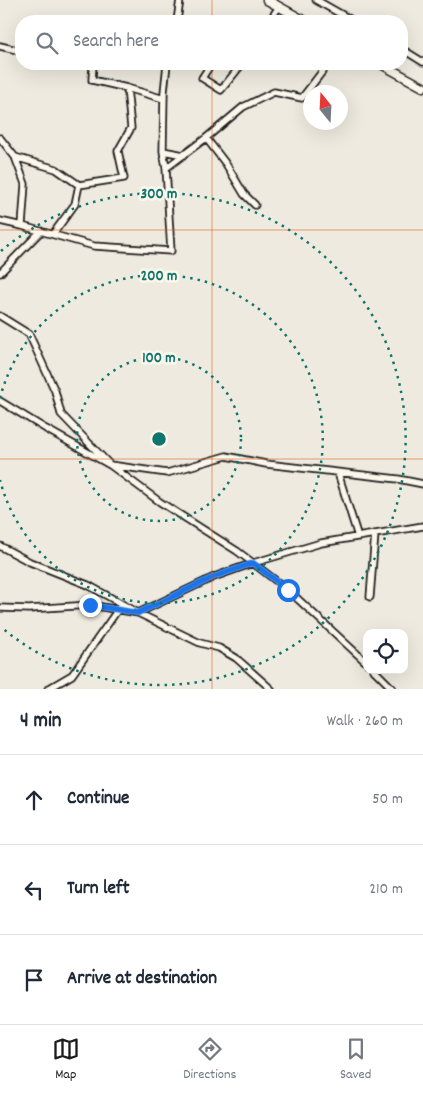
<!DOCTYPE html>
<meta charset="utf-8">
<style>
body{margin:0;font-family:Dekko,sans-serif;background:#f2f2f3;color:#1f2937}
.controls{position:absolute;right:15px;bottom:15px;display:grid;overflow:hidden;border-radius:10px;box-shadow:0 5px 20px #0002}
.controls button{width:45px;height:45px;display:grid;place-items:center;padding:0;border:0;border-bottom:1px solid #e0e1e3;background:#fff;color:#1f2937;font:25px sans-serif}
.compass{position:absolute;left:303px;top:85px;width:45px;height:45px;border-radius:50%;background:#fff;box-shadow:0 5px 20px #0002;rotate:342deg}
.stop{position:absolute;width:15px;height:15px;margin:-11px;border:4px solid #1a73e8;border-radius:50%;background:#fff}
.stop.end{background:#1a73e8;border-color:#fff;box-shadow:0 1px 5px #0008}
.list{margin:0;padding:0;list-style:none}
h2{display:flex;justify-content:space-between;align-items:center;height:65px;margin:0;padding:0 20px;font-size:21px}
h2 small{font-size:16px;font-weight:400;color:#747a83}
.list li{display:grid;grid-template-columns:32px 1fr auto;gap:15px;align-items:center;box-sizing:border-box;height:90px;padding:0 20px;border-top:1px solid #e0e1e3}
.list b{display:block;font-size:19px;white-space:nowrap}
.list em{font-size:16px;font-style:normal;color:#747a83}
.icon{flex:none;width:28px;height:28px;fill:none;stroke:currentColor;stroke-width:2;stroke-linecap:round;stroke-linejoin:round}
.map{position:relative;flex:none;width:423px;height:689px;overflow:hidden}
.search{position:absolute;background:#fff;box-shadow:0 5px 20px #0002;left:15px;right:15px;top:15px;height:55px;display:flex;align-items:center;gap:12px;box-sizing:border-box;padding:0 18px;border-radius:20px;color:#747a83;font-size:19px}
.sheet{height:335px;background:#fff}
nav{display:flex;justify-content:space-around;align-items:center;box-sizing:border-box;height:70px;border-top:1px solid #e0e1e3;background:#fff;font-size:14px;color:#747a83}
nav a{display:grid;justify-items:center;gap:2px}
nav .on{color:#1c1c1c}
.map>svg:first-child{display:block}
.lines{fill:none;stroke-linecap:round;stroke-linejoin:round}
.minor-casing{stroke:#1c1c1c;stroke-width:9}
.major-casing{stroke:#1c1c1c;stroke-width:11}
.minor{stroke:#fbf7ec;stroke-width:5.5}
.major{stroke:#fbf7ec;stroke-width:8}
.route{stroke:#1a73e8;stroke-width:6}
.grid{fill:none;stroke:#de560d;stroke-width:1;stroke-opacity:0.55}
.ring{fill:none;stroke:#0f766e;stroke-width:2.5;stroke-dasharray:2.5 5}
.centre{fill:#0f766e;stroke:#fbf7ec;stroke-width:2.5}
.ring-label{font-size:15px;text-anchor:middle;font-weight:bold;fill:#0f766e;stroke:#fbf7ec;stroke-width:5;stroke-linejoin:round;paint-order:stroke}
</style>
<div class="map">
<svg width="423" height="689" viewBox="0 0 423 689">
<rect width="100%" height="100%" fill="#eeeadf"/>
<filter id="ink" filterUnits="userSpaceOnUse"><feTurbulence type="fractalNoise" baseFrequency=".02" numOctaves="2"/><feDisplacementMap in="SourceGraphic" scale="10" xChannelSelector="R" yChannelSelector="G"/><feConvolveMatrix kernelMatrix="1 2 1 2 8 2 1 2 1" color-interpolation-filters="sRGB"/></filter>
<g filter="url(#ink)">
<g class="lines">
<defs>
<path id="minor" d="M 316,0 L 353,21
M 177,21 L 180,0
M 269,21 L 279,7
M 0,46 L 21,51
M 402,49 L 423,62
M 93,64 L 92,80 L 127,88
M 211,64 L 202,78 L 221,90 L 242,64
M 0,138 L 15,157 L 25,184 L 22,226 L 94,246 L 171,251 L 166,168 L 163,151 L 164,92 L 167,64
M 206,138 L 226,164 L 244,194 L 255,205
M 163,151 L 184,155
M 15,157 L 56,169 L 79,185
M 166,168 L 206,138 L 243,107 L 274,92 L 302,98 L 328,64
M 0,221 L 22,226
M 53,234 L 75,204 L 79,185 L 124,178 L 118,151 L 131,128 L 127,88 L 164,99
M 0,273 L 41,231
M 0,316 L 29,334 L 55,391 L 61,414 L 110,465 L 160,502 L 237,551 L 253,563 L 288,590 L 367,663
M 0,401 L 46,429 L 110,465 L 167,473 L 226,456 L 266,464 L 398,479 L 423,484
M 338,473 L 358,537
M 0,546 L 30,562 L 88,585 L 138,613 L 200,643 L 219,648 L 236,658 L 271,689
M 370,597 L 375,534
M 0,608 L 29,609 L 90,605 L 138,613 L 214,577 L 253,563 L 321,543 L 423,526
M 374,670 L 393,689
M 48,689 L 72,675 L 119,608"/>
<path id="major" d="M 267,0 L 305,21
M 381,64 L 423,87"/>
</defs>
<use href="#minor" class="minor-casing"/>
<use href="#major" class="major-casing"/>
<use href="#minor" class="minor"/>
<use href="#major" class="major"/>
</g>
</g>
<g class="lines" filter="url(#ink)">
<path class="route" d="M 90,605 L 138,613 L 214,577 L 253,563 L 288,590"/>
</g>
<path class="grid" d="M 212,0 L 212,21M 212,64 L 212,689M 0,230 L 423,230M 0,459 L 423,459"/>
<g class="ring">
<circle cx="159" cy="439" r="82"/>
<path d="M0 398A164 164 0 1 1 0 480"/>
<path d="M1 251A246 246 0 1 1 1 627"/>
</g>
<circle cx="159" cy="439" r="8" class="centre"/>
<g class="ring-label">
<text x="159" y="198">300 m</text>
<text x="159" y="280">200 m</text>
<text x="159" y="362">100 m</text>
</g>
</svg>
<div class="controls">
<button><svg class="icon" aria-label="locate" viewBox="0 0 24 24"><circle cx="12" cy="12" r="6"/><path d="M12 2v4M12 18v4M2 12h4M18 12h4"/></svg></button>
</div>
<svg class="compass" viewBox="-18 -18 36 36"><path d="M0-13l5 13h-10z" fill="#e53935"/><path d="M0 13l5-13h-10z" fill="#747a83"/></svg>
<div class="stop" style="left:288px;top:590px"></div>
<div class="stop end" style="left:90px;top:605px"></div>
<div class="search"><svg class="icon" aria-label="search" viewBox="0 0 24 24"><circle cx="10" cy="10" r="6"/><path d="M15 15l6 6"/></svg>Search here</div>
</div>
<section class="sheet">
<h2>4 min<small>Walk · 260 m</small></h2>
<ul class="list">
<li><svg class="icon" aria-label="ahead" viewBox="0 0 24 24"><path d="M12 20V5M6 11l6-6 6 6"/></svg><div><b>Continue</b></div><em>50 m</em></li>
<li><svg class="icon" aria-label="left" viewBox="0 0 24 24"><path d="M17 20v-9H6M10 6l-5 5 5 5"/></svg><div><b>Turn left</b></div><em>210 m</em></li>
<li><svg class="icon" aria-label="arrive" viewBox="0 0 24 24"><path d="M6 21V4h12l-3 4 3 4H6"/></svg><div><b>Arrive at destination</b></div></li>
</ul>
</section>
<nav>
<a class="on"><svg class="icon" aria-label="map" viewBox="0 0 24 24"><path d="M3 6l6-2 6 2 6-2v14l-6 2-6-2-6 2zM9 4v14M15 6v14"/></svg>Map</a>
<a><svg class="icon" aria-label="directions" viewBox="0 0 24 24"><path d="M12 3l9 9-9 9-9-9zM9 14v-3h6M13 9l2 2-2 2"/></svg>Directions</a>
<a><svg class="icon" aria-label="saved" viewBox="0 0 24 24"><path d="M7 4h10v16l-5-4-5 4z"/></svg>Saved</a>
</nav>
